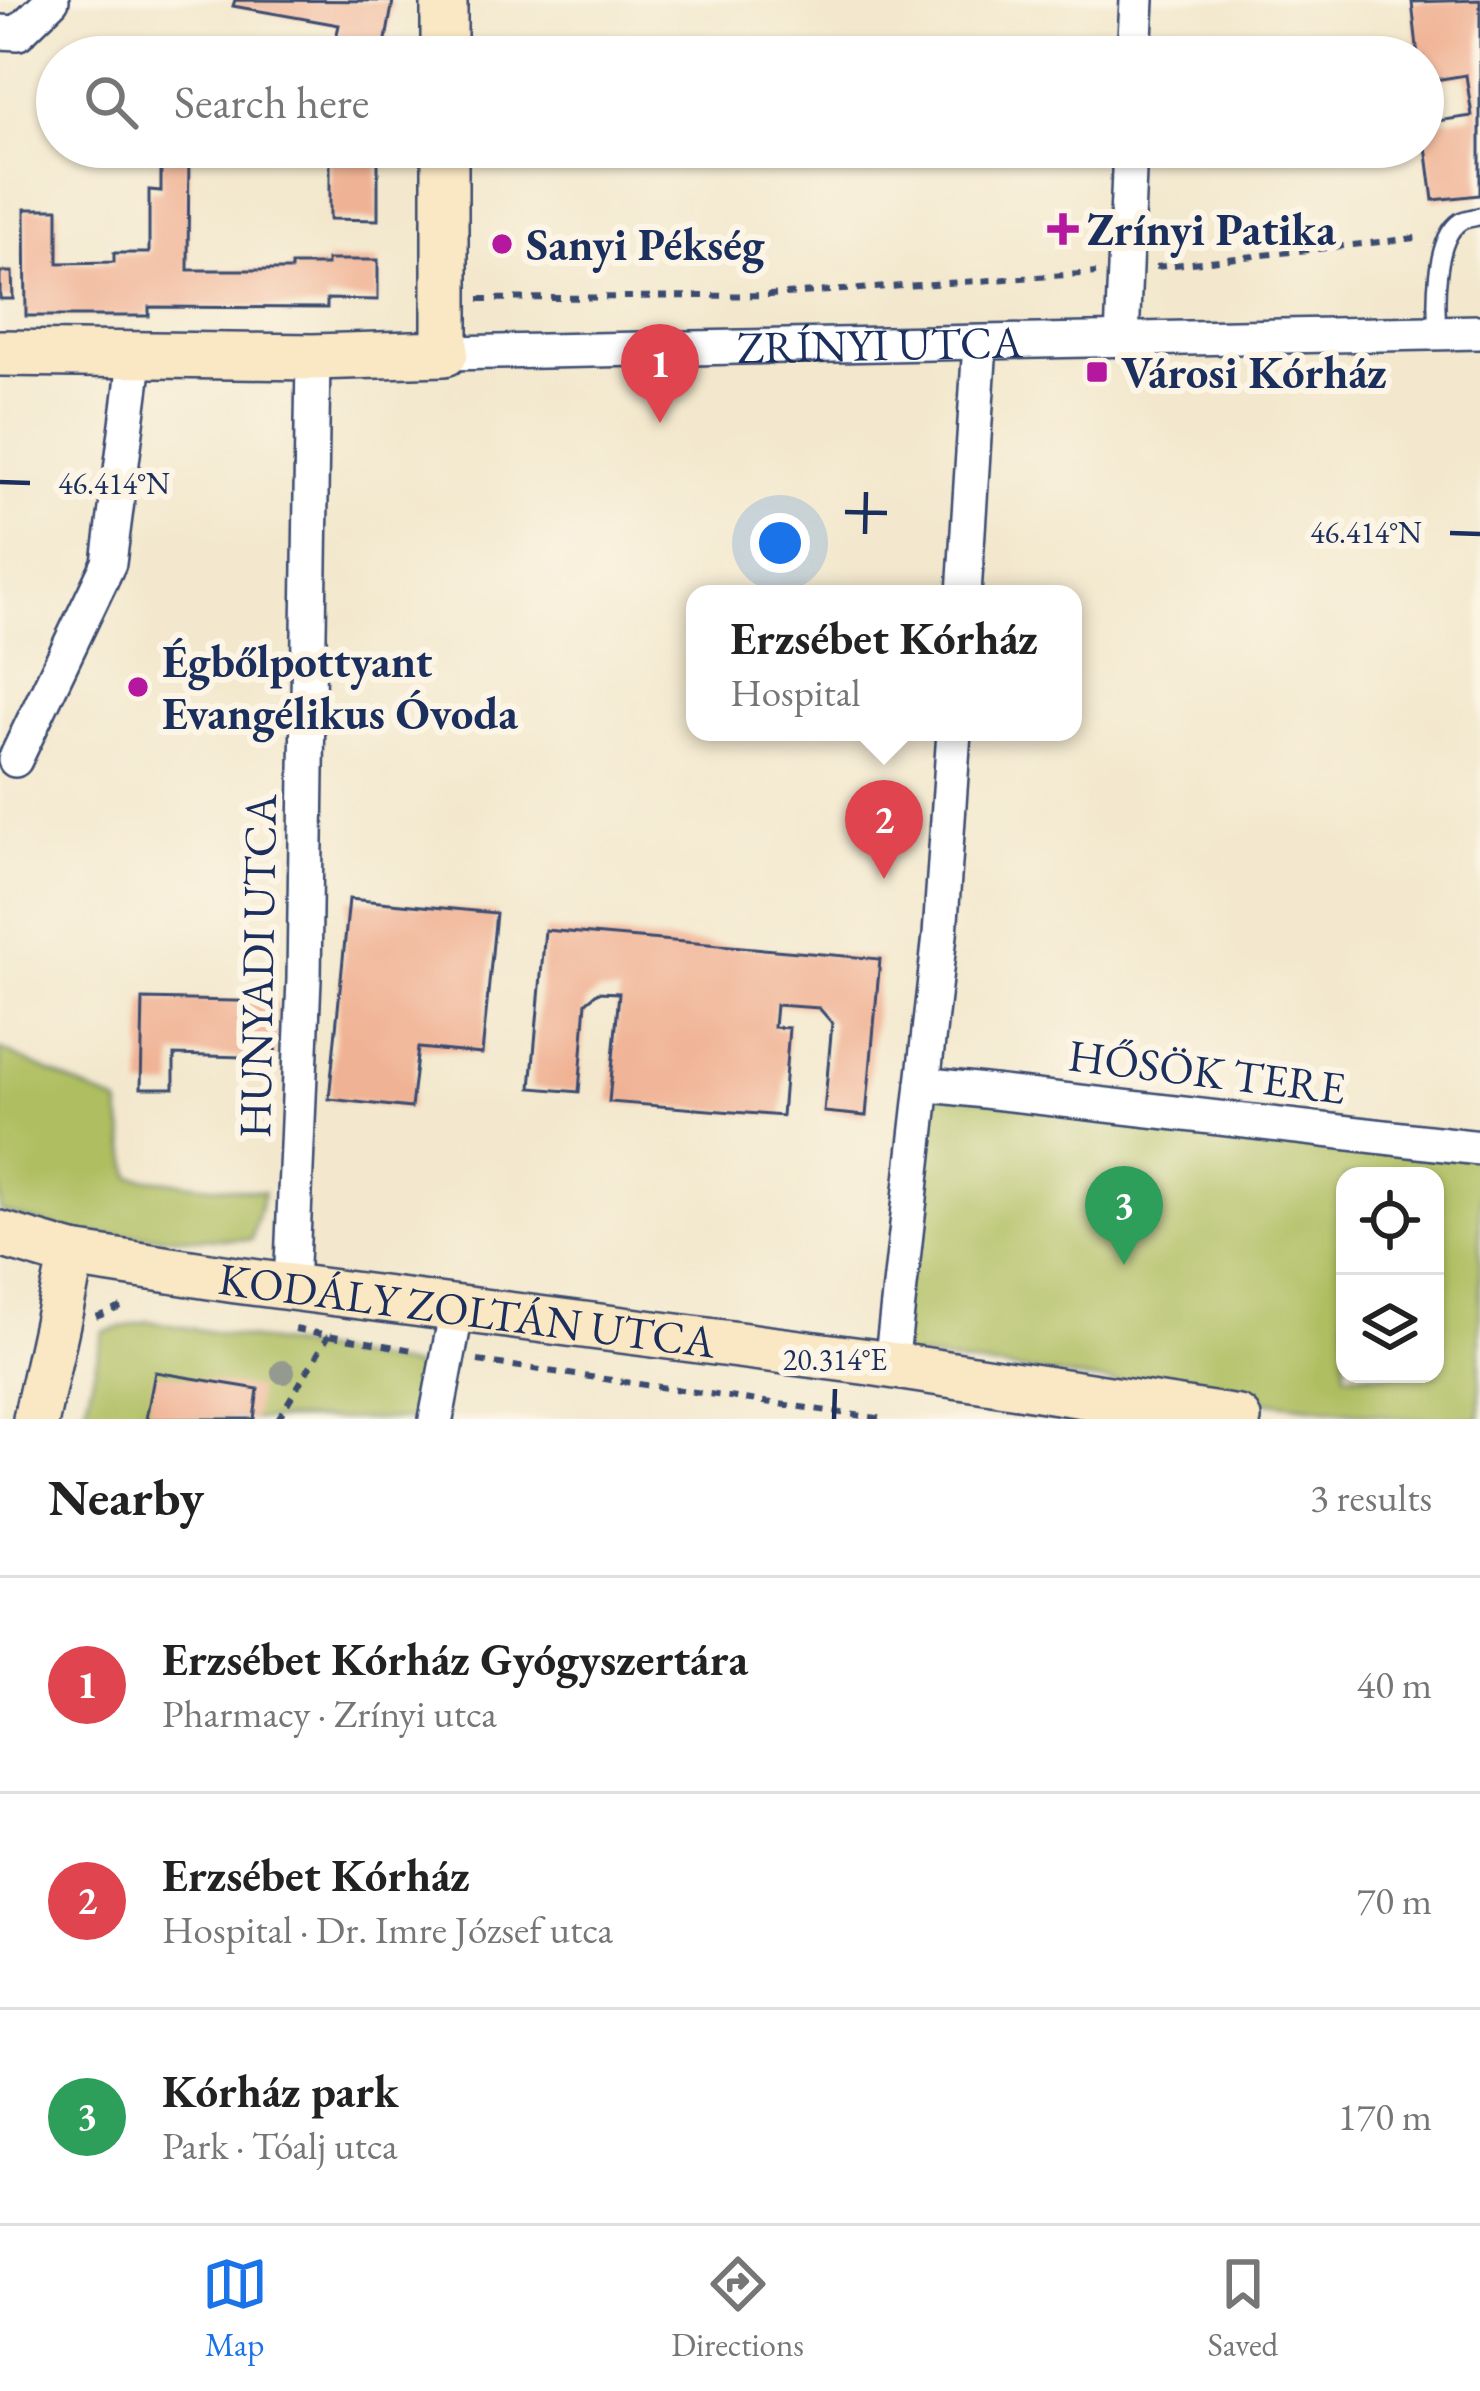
<!DOCTYPE html>
<meta charset="utf-8">
<style>
body{margin:0;font-family:"EB Garamond",serif;background:#f2f2f2;color:#222}
.controls{position:absolute;right:36px;bottom:36px;display:grid;overflow:hidden;border-radius:24px;box-shadow:0 3px 9px #0004}
.controls button{width:108px;height:108px;display:grid;place-items:center;padding:0;border:0;border-bottom:3px solid #e0e0e0;background:#fff;color:#222;font:60px sans-serif}
.you{position:absolute;left:780px;top:543px;width:42px;height:42px;margin:-30px;border:9px solid #fff;border-radius:50%;background:#1a73e8;box-shadow:0 0 0 18px #1a73e833}
.badge{display:grid;place-items:center;width:78px;height:78px;border-radius:50%;background:#1a73e8;color:#fff;font-size:39px;font-weight:700}
.pin{position:absolute;translate:-50% -99px;filter:drop-shadow(0 3px 6px #0008)}
.pin::after{content:'';position:absolute;top:63px;width:42px;height:36px;background:inherit;clip-path:polygon(0 0,100% 0,50% 100%)}
.popup{position:absolute;left:686px;top:585px;width:396px;height:156px;box-sizing:border-box;display:grid;place-content:center;border-radius:24px;background:#fff;filter:drop-shadow(0 3px 9px #0005);font-size:39px;white-space:nowrap;color:#767676}
.popup b{font-size:45px;color:#222}
.popup::after{content:'';position:absolute;left:50%;top:100%;margin-left:-24px;border:24px solid transparent;border-top-color:#fff}
.list{margin:0;padding:0;list-style:none}
h2{display:flex;justify-content:space-between;align-items:center;height:156px;margin:0;padding:0 48px;font-size:51px}
h2 small{font-size:39px;font-weight:400;color:#767676}
.list li{display:grid;grid-template-columns:78px 1fr auto;gap:36px;align-items:center;box-sizing:border-box;height:216px;padding:0 48px;border-top:3px solid #e0e0e0}
.list b{display:block;font-size:45px;white-space:nowrap}
.list p{margin:0;font-size:39px;white-space:nowrap;color:#767676}
.list em{font-size:39px;font-style:normal;color:#767676}
.icon{flex:none;width:66px;height:66px;fill:none;stroke:currentColor;stroke-width:2;stroke-linecap:round;stroke-linejoin:round}
.map{position:relative;flex:none;width:1480px;height:1419px;overflow:hidden}
.search{position:absolute;background:#fff;box-shadow:0 3px 9px #0004;left:36px;right:36px;top:36px;height:132px;display:flex;align-items:center;gap:30px;box-sizing:border-box;padding:0 42px;border-radius:66px;color:#767676;font-size:45px}
.sheet{height:804px;background:#fff}
nav{display:flex;justify-content:space-around;align-items:center;box-sizing:border-box;height:168px;border-top:3px solid #e0e0e0;background:#fff;font-size:33px;color:#767676}
nav a{display:grid;justify-items:center;gap:6px}
nav .on{color:#1a73e8}
.map>svg:first-child{display:block}
.green{fill:#afbe60;stroke:#65765f;stroke-width:3;fill-rule:evenodd}
.building{fill:#f0b294}
.lines{fill:none;stroke-linecap:round;stroke-linejoin:round}
.lane-casing{stroke:#3b4b6f;stroke-width:21}
.street-casing{stroke:#3b4b6f;stroke-width:38}
.secondary-casing{stroke:#3b4b6f;stroke-width:50}
.path{stroke:#3b4b6f;stroke-width:6;stroke-dasharray:9 9;stroke-linecap:butt}
.lane{stroke:#fff;stroke-width:16}
.street{stroke:#fff;stroke-width:33}
.secondary{stroke:#fae7c3;stroke-width:45}
.tree{fill:#949a90}
.ticks{fill:none;stroke:#1b2f5e;stroke-width:4.5}
.poi-dot{fill:#b5179e;stroke:#fcf5e5;stroke-width:4.5}
.labels{text-anchor:middle;stroke-width:12;stroke-linejoin:round;paint-order:stroke}
.poi-label{font-size:45px;font-weight:bold;fill:#1b2f5e;stroke:#fcf5e5;text-anchor:start}
.street-label{font-size:45px;fill:#1b2f5e;stroke:#fcf5e5}
.ticks-label{font-size:30px;text-anchor:middle;fill:#1b2f5e;stroke:#fcf5e5;stroke-width:12;stroke-linejoin:round;paint-order:stroke}
</style>
<div class="map">
<svg width="1480" height="1419" viewBox="0 0 1480 1419">
<rect width="100%" height="100%" fill="#fcf5e5"/>
<filter id="ink" filterUnits="userSpaceOnUse"><feTurbulence type="fractalNoise" baseFrequency=".00833" numOctaves="2"/><feDisplacementMap in="SourceGraphic" scale="24" xChannelSelector="R" yChannelSelector="G"/><feConvolveMatrix kernelMatrix="1 2 1 2 8 2 1 2 1" color-interpolation-filters="sRGB"/></filter>
<filter id="wash" filterUnits="userSpaceOnUse"><feTurbulence type="fractalNoise" baseFrequency=".004" numOctaves="4" result="noise"/><feDisplacementMap in="SourceGraphic" scale="48" xChannelSelector="R" yChannelSelector="G"/><feGaussianBlur stdDeviation="2.7" result="paint"/><feColorMatrix in="noise" values="0 0 0 0 0 0 0 0 0 0 0 0 0 0 0 0 0 1.4 0 .05"/><feComposite in="paint" operator="in"/></filter>
<g filter="url(#wash)">
<rect width="100%" height="100%" fill="#f3e8cd"/>
<path class="green" d="M 0,1049 L 119,1104 L 131,1177 L 264,1192 L 251,1240 L 79,1234 L 0,1211 Z
M 922,1092 L 1480,1151 L 1480,1419 L 1403,1419 L 892,1354 ZM 1345,1176 L 1435,1176 L 1435,1374 L 1345,1374 Z
M 148,1321 L 422,1368 L 413,1419 L 83,1419 L 103,1332 Z"/>
<g id="blocks">
<path class="building" d="M 235,0 L 393,1 L 383,56 L 334,47 L 339,25 L 233,6 Z
M 1480,0 L 1480,195 L 1433,200 L 1423,123 L 1472,116 L 1466,75 L 1423,82 L 1423,57 L 1418,57 L 1412,2 Z
M 258,41 L 332,55 L 331,57 L 255,57 Z
M 161,147 L 189,147 L 188,270 L 291,270 L 291,265 L 327,265 L 327,260 L 378,260 L 378,300 L 327,299 L 327,308 L 149,307 L 149,316 L 26,316 L 25,209 L 58,209 L 58,263 L 114,262 L 114,253 L 149,253 L 149,190 L 161,191 Z
M 330,147 L 378,147 L 378,220 L 330,219 Z
M 0,272 L 12,272 L 13,299 L 0,299 Z
M 349,899 L 496,913 L 482,1054 L 418,1048 L 411,1108 L 329,1099 Z
M 545,930 L 880,959 L 866,1116 L 824,1112 L 832,1023 L 819,1008 L 776,1005 L 774,1027 L 789,1028 L 782,1116 L 609,1102 L 619,993 L 598,992 L 586,1002 L 579,1092 L 531,1088 Z
M 143,999 L 277,1002 L 275,1058 L 174,1055 L 174,1088 L 141,1088 Z
M 155,1372 L 258,1389 L 254,1419 L 146,1419 Z"/>
</g>
</g>
<g filter="url(#ink)">
<use href="#blocks" fill-opacity="0" stroke="#3b4b6f" stroke-width="3"/>
<g class="lines">
<defs>
<path id="lane" d="M 1438,333 C 1435,305 1434,238 1461,221 C 1467,218 1474,218 1480,216"/>
<g id="street">
<path d="M 0,32 L 18,33 L 52,0"/>
<path d="M 1134,57 L 1137,0"/>
<path d="M 1122,340 L 1130,147"/>
<path id="s1" d="M 445,353 L 1480,332"/>
<path d="M 964,594 L 980,343"/>
<path d="M 15,760 L 109,563 L 136,354"/>
<path d="M 923,1084 L 1480,1148"/>
<path d="M 291,1288 L 304,979 L 313,357"/>
<path d="M 891,1365 L 940,935 L 954,732"/>
<path d="M 436,1419 L 457,1309"/>
</g>
<g id="secondary">
<path d="M 444,0 L 444,57"/>
<path d="M 0,353 L 313,357 L 445,353 L 445,147"/>
<path id="s2" d="M 0,1234 L 72,1255 L 236,1280 L 870,1362 L 1238,1419"/>
<path d="M 36,1419 L 72,1255"/>
</g>
</defs>
<use href="#lane" class="lane-casing"/>
<use href="#street" class="street-casing"/>
<use href="#secondary" class="secondary-casing"/>
<path class="path" d="M 1156,267 L 1424,237
M 479,299 L 770,295 L 1096,273
M 96,1317 L 129,1304
M 295,1329 L 418,1351
M 478,1361 L 884,1419
M 278,1419 L 329,1335"/>
<use href="#lane" class="lane"/>
<use href="#street" class="street"/>
<use href="#secondary" class="secondary"/>
</g>
<circle class="tree" cx="283" cy="1372" r="12"/>
</g>
<path class="ticks" d="M 0,482 L 30,483M 845,512 L 887,513M 1450,533 L 1480,534M 865,534 L 866,492M 834,1419 L 835,1389"/>
<g class="poi-dot">
<path d="M1057 211h12v12h12v12h-12v12h-12v-12h-12v-12h12z"/>
<circle cx="502" cy="244" r="12"/>
<rect x="1085" y="360" width="24" height="24" rx="6"/>
<circle cx="138" cy="687" r="12"/>
</g>
<g class="labels">
<g class="poi-label">
<text x="1087" y="245">Zrínyi Patika</text>
<text x="526" y="260">Sanyi Pékség</text>
<text x="1121" y="388">Városi Kórház</text>
<text x="162" y="677">Égbőlpottyant<tspan x="162" dy="52">Evangélikus Óvoda</tspan></text>
</g>
<g class="street-label">
<text dy="16" stroke="none"><textPath href="#s1" startOffset="435">ZRÍNYI UTCA</textPath></text>
<text transform="translate(257 966) rotate(-89)" y="16">HUNYADI UTCA</text>
<text transform="translate(1207 1071) rotate(7)" y="16">HŐSÖK TERE</text>
<text dy="16" stroke="none"><textPath href="#s2" startOffset="474">KODÁLY ZOLTÁN UTCA</textPath></text>
</g>
</g>
<g class="ticks-label">
<text x="114" y="494">46.414°N</text>
<text x="1366" y="543">46.414°N</text>
<text x="835" y="1370">20.314°E</text>
</g>
</svg>
<div class="controls">
<button><svg class="icon" aria-label="locate" viewBox="0 0 24 24"><circle cx="12" cy="12" r="6"/><path d="M12 2v4M12 18v4M2 12h4M18 12h4"/></svg></button>
<button><svg class="icon" aria-label="layers" viewBox="0 0 24 24"><path d="M12 4l9 5-9 5-9-5zM3 14l9 5 9-5"/></svg></button>
</div>
<div class="you"></div>
<div class="pin badge" style="left:660px;top:423px;background:#e0444e">1</div>
<div class="pin badge" style="left:884px;top:879px;background:#e0444e">2</div>
<div class="popup"><b>Erzsébet Kórház</b>Hospital</div>
<div class="pin badge" style="left:1124px;top:1265px;background:#2e9e5b">3</div>
<div class="search"><svg class="icon" aria-label="search" viewBox="0 0 24 24"><circle cx="10" cy="10" r="6"/><path d="M15 15l6 6"/></svg>Search here</div>
</div>
<section class="sheet">
<h2>Nearby<small>3 results</small></h2>
<ul class="list">
<li><span class="badge" style="background:#e0444e">1</span><div><b>Erzsébet Kórház Gyógyszertára</b><p>Pharmacy · Zrínyi utca</p></div><em>40 m</em></li>
<li><span class="badge" style="background:#e0444e">2</span><div><b>Erzsébet Kórház</b><p>Hospital · Dr. Imre József utca</p></div><em>70 m</em></li>
<li><span class="badge" style="background:#2e9e5b">3</span><div><b>Kórház park</b><p>Park · Tóalj utca</p></div><em>170 m</em></li>
</ul>
</section>
<nav>
<a class="on"><svg class="icon" aria-label="map" viewBox="0 0 24 24"><path d="M3 6l6-2 6 2 6-2v14l-6 2-6-2-6 2zM9 4v14M15 6v14"/></svg>Map</a>
<a><svg class="icon" aria-label="directions" viewBox="0 0 24 24"><path d="M12 3l9 9-9 9-9-9zM9 14v-3h6M13 9l2 2-2 2"/></svg>Directions</a>
<a><svg class="icon" aria-label="saved" viewBox="0 0 24 24"><path d="M7 4h10v16l-5-4-5 4z"/></svg>Saved</a>
</nav>
